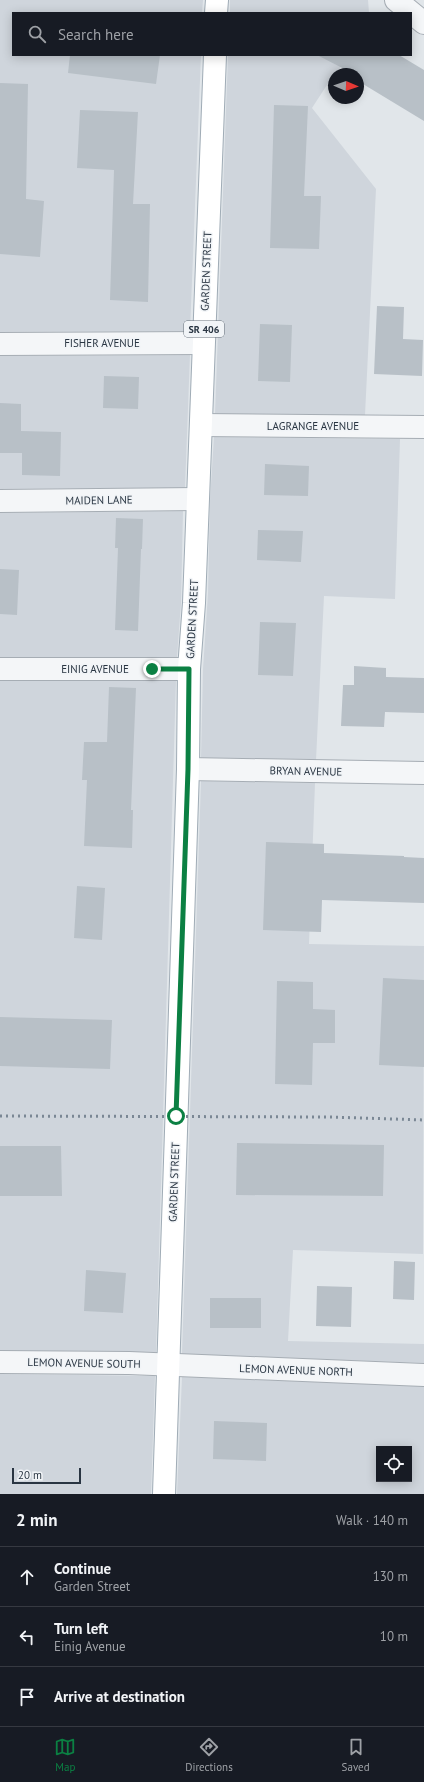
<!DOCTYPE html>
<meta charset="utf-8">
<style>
body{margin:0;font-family:"PT Sans",sans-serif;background:#20242c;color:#f1f3f6}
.controls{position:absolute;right:12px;bottom:12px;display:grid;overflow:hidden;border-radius:0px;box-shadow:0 2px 10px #0003}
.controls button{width:36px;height:36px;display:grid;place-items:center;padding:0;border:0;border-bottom:1px solid #363941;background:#171b24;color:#f1f3f6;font:20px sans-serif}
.compass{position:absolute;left:328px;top:68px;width:36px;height:36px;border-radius:50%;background:#171b24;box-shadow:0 2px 10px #0003;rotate:92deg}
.scale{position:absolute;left:12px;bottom:10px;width:69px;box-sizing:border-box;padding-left:4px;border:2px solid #293542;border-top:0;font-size:11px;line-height:14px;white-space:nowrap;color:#293542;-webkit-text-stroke:3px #f1f4f7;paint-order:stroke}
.stop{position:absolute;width:12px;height:12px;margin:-9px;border:3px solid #0b8043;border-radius:50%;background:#fff}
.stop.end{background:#0b8043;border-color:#fff;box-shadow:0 1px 4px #0008}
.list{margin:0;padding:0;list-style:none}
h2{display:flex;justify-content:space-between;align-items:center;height:52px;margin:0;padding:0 16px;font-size:17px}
h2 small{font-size:13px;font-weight:400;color:#9ea1a6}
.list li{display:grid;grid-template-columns:26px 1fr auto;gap:12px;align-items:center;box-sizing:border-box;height:60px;padding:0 16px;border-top:1px solid #363941}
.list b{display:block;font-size:15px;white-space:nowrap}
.list p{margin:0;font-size:13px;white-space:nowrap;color:#9ea1a6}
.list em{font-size:13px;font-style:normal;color:#9ea1a6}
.icon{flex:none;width:22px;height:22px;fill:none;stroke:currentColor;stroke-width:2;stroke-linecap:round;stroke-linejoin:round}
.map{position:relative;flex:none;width:424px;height:1494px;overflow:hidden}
.search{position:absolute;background:#171b24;box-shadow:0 2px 10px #0003;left:12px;right:12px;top:12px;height:44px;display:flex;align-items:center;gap:10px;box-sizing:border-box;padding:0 14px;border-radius:0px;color:#9ea1a6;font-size:15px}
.sheet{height:232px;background:#171b24}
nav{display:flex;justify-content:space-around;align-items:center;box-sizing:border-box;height:56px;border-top:1px solid #363941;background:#171b24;font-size:11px;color:#9ea1a6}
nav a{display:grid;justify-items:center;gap:2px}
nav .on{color:#0b8043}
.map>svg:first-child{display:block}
.built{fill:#cfd5dc;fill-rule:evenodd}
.building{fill:#b8c0c7}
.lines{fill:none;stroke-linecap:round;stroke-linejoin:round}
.minor-casing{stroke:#a6adb4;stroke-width:24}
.major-casing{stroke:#a0acb6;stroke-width:24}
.minor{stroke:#f4f6f8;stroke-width:22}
.major{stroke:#fff;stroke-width:22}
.rail{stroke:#7a8794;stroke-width:3;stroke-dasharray:2 4;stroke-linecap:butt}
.route{stroke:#0b8043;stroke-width:5}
.labels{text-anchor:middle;stroke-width:3;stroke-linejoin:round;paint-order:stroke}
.shield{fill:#f1f4f7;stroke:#656e78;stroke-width:1}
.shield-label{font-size:10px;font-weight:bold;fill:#293542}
.street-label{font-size:11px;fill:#293542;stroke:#f1f4f7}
</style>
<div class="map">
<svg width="424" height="1494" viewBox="0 0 424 1494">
<rect width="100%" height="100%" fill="#e1e6ea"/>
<path class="built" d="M 0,0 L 203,0 L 202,13 L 13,13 L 13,55 L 201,55 L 190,331 L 0,332 Z
M 230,0 L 368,0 L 369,13 L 230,13 Z
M 228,55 L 349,55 L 336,74 L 334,74 L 312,108 L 376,189 L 365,415 L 215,414 Z
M 190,355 L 185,488 L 0,489 L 0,356 Z
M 214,437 L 400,439 L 395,599 L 324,596 L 316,760 L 201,758 L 203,669 L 208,593 L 210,500 Z
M 183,511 L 181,603 L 177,657 L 0,657 L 0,513 Z
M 0,680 L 176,680 L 156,1353 L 0,1351 Z
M 201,781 L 315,783 L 309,944 L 424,946 L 423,1254 L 293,1250 L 288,1341 L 424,1344 L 424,1363 L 182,1354 Z
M 0,1374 L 155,1376 L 151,1494 L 0,1494 Z
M 182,1377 L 424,1386 L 424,1494 L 177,1494 ZM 379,1449 L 409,1449 L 409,1479 L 379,1479 Z"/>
<path class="building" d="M 70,55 L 160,55 L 156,84 L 68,73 Z
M 317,55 L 399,55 L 424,70 L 424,121 L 358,81 L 358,74 L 354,74 Z
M 0,83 L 28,84 L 26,199 L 44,201 L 40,257 L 0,254 Z
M 274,105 L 308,106 L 304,196 L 321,196 L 319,249 L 270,248 Z
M 80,110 L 138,112 L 133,204 L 150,204 L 148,302 L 110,300 L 114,170 L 77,168 Z
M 377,306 L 404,307 L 403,339 L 423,340 L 422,376 L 374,374 Z
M 260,324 L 292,325 L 290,382 L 258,381 Z
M 104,376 L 139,377 L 138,409 L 103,408 Z
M 0,403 L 21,404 L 21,431 L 61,432 L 60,476 L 22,475 L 22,453 L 0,453 Z
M 265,464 L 309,466 L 308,496 L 264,495 Z
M 116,518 L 143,519 L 142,549 L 141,549 L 138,631 L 115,630 L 118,548 L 115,548 Z
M 258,530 L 303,531 L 301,562 L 257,560 Z
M 0,569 L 19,570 L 17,615 L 0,614 Z
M 260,622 L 296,623 L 293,676 L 258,675 Z
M 354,666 L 386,668 L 386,677 L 424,678 L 424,713 L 385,712 L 384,727 L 341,726 L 343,685 L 354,685 Z
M 109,687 L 136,688 L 131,810 L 133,810 L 132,848 L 84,846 L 87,780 L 82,780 L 84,742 L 107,742 Z
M 266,842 L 324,844 L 324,853 L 404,856 L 404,857 L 424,858 L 424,903 L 322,900 L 321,932 L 263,930 Z
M 77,886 L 105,888 L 102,940 L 74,938 Z
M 383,978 L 424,980 L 424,1067 L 379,1065 Z
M 277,981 L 313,982 L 313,1009 L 335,1010 L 335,1043 L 313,1043 L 312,1085 L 275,1084 Z
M 0,1017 L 112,1020 L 110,1069 L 0,1066 Z
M 237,1143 L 384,1145 L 383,1196 L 236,1195 Z
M 0,1146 L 61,1146 L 62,1196 L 0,1196 Z
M 394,1261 L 415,1262 L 414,1300 L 393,1299 Z
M 86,1270 L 126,1273 L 123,1313 L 84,1311 Z
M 317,1286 L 352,1287 L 351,1327 L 316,1326 Z
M 210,1298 L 261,1298 L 261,1328 L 210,1328 Z
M 214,1421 L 267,1423 L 266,1461 L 213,1459 Z"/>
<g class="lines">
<defs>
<path id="minor" d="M 396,0 L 424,23
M 0,344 L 203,343
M 201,425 L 424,427
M 0,501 L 197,499
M 0,669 L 189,669
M 188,769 L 424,773
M 0,1362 L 129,1363 L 424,1375"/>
<path id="major" d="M 216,13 L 217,0
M 164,1494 L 188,769 L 189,669 L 194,603 L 215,55"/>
</defs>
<use href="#minor" class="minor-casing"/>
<use href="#major" class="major-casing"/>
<use href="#minor" class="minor"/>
<use href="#major" class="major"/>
<path class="rail" d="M 0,1116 L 329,1117 L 424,1120"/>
</g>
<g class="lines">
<path class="route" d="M 152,669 L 189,669 L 188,769 L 176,1116"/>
</g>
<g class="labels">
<rect class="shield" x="184" y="321" width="40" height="16" rx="3"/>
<g class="shield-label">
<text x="204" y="333">SR 406</text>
</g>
<g class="street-label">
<text transform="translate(206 271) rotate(-88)" y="4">GARDEN STREET</text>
<text x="102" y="347">FISHER AVENUE</text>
<text x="313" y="430">LAGRANGE AVENUE</text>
<text transform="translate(99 500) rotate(-1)" y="4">MAIDEN LANE</text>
<text transform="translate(192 619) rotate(-87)" y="4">GARDEN STREET</text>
<text x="95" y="673">EINIG AVENUE</text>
<text transform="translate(306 771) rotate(1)" y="4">BRYAN AVENUE</text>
<text transform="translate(174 1182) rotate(-88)" y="4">GARDEN STREET</text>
<text transform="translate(84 1363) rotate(1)" y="4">LEMON AVENUE SOUTH</text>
<text transform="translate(296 1370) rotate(2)" y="4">LEMON AVENUE NORTH</text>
</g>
</g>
</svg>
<div class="controls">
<button><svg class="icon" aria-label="locate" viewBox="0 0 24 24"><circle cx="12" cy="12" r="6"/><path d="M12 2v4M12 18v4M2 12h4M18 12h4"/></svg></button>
</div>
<svg class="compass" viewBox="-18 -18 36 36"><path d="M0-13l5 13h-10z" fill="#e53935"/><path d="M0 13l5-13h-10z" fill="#9ea1a6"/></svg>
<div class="scale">20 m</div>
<div class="stop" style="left:176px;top:1116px"></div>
<div class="stop end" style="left:152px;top:669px"></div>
<div class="search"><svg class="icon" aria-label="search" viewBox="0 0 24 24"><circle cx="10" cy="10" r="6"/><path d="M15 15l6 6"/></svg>Search here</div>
</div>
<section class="sheet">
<h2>2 min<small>Walk · 140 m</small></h2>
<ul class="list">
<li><svg class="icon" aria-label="ahead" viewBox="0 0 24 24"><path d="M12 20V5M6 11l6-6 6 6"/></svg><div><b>Continue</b><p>Garden Street</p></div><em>130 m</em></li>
<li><svg class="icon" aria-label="left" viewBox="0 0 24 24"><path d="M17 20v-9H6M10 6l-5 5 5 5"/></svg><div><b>Turn left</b><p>Einig Avenue</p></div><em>10 m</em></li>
<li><svg class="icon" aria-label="arrive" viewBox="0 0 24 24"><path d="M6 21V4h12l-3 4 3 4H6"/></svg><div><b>Arrive at destination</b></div></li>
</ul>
</section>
<nav>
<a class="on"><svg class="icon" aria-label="map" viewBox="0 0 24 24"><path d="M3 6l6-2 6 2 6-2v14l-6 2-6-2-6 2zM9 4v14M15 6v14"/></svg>Map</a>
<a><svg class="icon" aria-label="directions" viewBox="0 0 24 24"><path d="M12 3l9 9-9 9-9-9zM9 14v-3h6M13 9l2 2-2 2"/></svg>Directions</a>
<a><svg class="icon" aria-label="saved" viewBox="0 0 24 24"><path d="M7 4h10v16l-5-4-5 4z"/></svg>Saved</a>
</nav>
